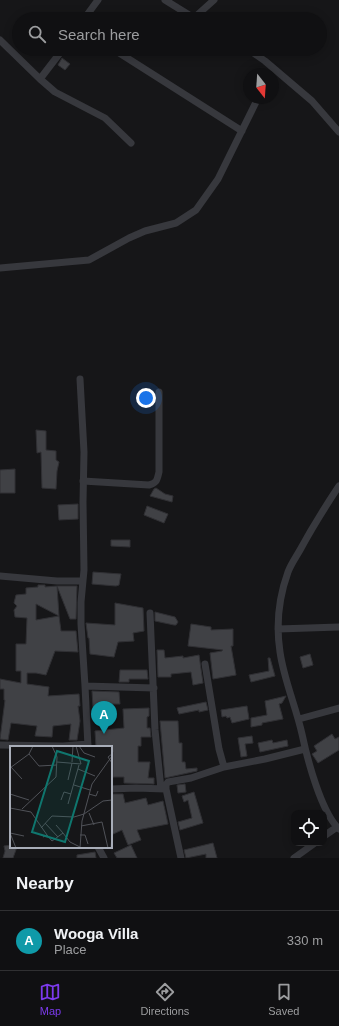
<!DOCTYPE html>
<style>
body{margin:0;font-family:Arial,sans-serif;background:#1e1e20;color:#f1f3f6}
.controls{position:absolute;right:12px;bottom:12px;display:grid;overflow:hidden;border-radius:8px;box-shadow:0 2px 10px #0003}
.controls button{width:36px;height:36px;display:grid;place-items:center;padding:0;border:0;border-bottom:1px solid #303032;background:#101012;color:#f1f3f6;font:20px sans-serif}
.compass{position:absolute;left:243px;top:68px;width:36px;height:36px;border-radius:50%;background:#101012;box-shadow:0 2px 10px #0003;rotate:163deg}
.you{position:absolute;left:146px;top:398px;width:14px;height:14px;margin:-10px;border:3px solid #fff;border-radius:50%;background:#1a73e8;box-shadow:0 0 0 6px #1a73e833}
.badge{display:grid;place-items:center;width:26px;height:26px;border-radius:50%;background:#7c3aed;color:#fff;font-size:13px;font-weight:700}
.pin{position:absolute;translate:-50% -33px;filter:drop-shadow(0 1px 2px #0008)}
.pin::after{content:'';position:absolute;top:21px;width:14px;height:12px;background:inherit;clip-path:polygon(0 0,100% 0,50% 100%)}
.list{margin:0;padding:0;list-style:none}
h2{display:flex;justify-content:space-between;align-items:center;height:52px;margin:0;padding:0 16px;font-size:17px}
h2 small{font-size:13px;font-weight:400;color:#9c9d9f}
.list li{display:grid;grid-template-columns:26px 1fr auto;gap:12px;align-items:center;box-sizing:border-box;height:60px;padding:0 16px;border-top:1px solid #303032}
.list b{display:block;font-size:15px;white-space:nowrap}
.list p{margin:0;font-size:13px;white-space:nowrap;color:#9c9d9f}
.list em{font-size:13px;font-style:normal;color:#9c9d9f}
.icon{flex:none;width:22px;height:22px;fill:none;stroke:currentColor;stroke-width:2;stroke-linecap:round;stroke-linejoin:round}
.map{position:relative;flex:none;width:339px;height:858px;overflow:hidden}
.search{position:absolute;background:#101012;box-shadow:0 2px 10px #0003;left:12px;right:12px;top:12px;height:44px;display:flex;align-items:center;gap:10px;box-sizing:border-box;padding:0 14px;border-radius:22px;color:#9c9d9f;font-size:15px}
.sheet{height:112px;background:#101012}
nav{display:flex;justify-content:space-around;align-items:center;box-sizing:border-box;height:56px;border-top:1px solid #303032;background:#101012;font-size:11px;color:#9c9d9f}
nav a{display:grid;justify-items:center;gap:2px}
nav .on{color:#7c3aed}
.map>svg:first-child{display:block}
.building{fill:#404145;stroke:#303034}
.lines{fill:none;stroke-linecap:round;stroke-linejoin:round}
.minor{stroke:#37383d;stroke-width:7}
.inset-road{fill:none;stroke:#505258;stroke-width:1}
.view{fill:#0f766e;fill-opacity:0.15;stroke:#0f766e;stroke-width:2}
.inset-edge{fill:none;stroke:#a8adb8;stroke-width:2}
</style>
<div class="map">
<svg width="339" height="858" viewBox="0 0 339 858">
<rect width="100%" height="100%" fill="#161618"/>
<path class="building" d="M 62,58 L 70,64 L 65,70 L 58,65 Z
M 36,430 L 46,431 L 46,450 L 56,451 L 56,460 L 59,462 L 57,471 L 56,489 L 42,488 L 41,452 L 37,453 Z
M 15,469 L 15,493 L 0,493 L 0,470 Z
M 156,488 L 165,494 L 173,496 L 172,502 L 150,496 L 154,489 Z
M 78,504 L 78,519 L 59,520 L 58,505 Z
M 147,506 L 168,514 L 164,523 L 144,515 Z
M 111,540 L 130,540 L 130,547 L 111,546 Z
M 93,572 L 121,574 L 119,585 L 116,586 L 92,584 Z
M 38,585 L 45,585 L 45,587 L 57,586 L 59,616 L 36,604 L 36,620 L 59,616 L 61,631 L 76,631 L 78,652 L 55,651 L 46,675 L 36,673 L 27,673 L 27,684 L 49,687 L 48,696 L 79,694 L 80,706 L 78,706 L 80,721 L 77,740 L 69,740 L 71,724 L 53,726 L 52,737 L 35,736 L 37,726 L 11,723 L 8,740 L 0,739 L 5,700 L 4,700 L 4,689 L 0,689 L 0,679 L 21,683 L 21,671 L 16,671 L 16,644 L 26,644 L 27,618 L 15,617 L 14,610 L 17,606 L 14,603 L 16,595 L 26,594 L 26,588 L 38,587 Z
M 57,586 L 77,586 L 76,619 L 70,619 Z
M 115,603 L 143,608 L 144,631 L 133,633 L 134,641 L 118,642 L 114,657 L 90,654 L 89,638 L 88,638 L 86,623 L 115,625 Z
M 155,612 L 175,617 L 178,622 L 176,625 L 174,625 L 155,621 Z
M 191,624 L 211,627 L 211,630 L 233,629 L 233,646 L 231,646 L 236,675 L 213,679 L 210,653 L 222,651 L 223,650 L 188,646 Z
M 157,650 L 164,650 L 165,658 L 183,656 L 183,658 L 199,655 L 203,683 L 193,685 L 191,672 L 171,674 L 171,677 L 158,677 Z
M 310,654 L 313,665 L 303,668 L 300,657 Z
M 268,658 L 270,658 L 275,676 L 251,682 L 249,675 L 269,671 Z
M 120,670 L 147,670 L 148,679 L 129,679 L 129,682 L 119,682 Z
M 92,691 L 119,692 L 120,704 L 103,704 L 103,707 L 93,707 Z
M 286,696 L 282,703 L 279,704 L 283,719 L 262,723 L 262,725 L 251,727 L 251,718 L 267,715 L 265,701 Z
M 206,702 L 208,710 L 199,712 L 199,710 L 179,714 L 177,708 Z
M 247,706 L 249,719 L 232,723 L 230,717 L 227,718 L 226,716 L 222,717 L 221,710 Z
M 149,708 L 149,716 L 147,717 L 147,728 L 150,728 L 151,737 L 141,737 L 141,746 L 138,746 L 138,762 L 150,762 L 148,778 L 154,778 L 154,784 L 124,783 L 124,777 L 113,777 L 113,752 L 111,753 L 111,747 L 96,747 L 95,731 L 124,728 L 123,709 Z
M 160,721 L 178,721 L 179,743 L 182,743 L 182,762 L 185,762 L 186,769 L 197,768 L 197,771 L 165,778 Z
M 332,734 L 335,739 L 339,737 L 339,750 L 318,763 L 312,754 L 317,751 L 314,746 Z
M 252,736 L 253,743 L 245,744 L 247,756 L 241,757 L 238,738 Z
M 272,740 L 273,743 L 287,740 L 288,746 L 260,752 L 258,743 Z
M 185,784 L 186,792 L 178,793 L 177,785 Z
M 194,792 L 203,823 L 180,830 L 178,822 L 192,818 L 188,800 L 184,802 L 182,796 Z
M 111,794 L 123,794 L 125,803 L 146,798 L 148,805 L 163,801 L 168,824 L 137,830 L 141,840 L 128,845 L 122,830 L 111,835 Z
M 213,843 L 217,858 L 206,858 L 206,854 L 186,858 L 184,850 Z
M 11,845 L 11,847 L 17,847 L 13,858 L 3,858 L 5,851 L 4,846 Z
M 131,845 L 137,858 L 117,858 L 114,853 Z
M 95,852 L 96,858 L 77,858 L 77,855 Z"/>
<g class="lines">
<path class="minor" d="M 165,0 L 194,18
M 84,19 L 98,0
M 194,19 L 195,17 L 214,0
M 0,40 L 40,79
M 63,49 L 40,79 L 55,92 L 105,118 L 131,143
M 113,49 L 242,131
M 248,49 L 265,61 L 312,101 L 339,132
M 0,268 L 89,260 L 129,238 L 145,231 L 176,223 L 196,210 L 218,179 L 258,98
M 80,379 L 84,452 L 83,502 L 84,570 L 81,602 L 81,624 L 85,686 L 88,747
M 83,481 L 149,485 C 157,483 157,480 159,472 L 159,392
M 339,486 C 325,507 312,528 300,550 C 296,557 291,564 288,572 C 279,597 276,626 280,652 C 284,680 296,707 302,734 C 307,758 321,812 339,829
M 0,576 L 57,581 L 83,581
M 150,613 L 155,730 L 161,789
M 278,629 L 339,627
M 205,664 L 219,749 L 224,767
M 85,686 L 154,688
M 299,719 L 339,708
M 0,745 L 63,746 L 88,744
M 111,789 L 136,788 L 165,789
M 324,836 L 337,827
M 98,847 L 104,858
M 181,858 L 166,789 L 166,785 L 168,782 L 191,778 L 224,767 L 265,759 L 305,749
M 294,858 L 315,843"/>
</g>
<g transform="translate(10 746)">
<rect width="102" height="102" fill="#161618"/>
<path class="inset-road" d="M 69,0 L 74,7 L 85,11M 19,8 L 29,20 L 47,19M 102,8 L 98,11 L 102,17M 47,16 L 71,18 L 66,0M 62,16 L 63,0M 1,21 L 12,33M 0,22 L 19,8 L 23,0M 68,23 L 85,30M 58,34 L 62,17M 64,39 L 80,44M 0,48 L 19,54M 79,48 L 86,50 L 88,45M 51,54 L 54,46 L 61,48M 58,58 L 69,19M 0,62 L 21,66 L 37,89 L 33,91M 12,63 L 46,31 L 47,11 L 42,0M 79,67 L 84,79M 74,68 L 93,55 L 102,54M 35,77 L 48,91M 71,80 L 92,76 L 98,102M 31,82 L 42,70 L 64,71 L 74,68M 0,87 L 6,102M 0,87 L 14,90M 53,87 L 60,96 L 70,101M 37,89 L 42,95 L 53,87 L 46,79M 70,89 L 75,89 L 78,98M 70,102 L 72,75 L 82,38 L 102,10M 101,102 L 102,89"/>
<path class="view" d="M 47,5 L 79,15 L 55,96 L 22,86 Z"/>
<rect width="102" height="102" class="inset-edge"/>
</g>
</svg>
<div class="controls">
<button><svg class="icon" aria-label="locate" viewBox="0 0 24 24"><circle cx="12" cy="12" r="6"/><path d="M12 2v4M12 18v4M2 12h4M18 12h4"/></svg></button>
</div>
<svg class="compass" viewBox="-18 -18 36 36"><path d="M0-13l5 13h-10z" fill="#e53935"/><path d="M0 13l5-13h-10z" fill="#9c9d9f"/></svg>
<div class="you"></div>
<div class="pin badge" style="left:104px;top:734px;background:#0f9aa8">A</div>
<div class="search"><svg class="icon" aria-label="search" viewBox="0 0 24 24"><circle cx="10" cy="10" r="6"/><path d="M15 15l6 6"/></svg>Search here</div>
</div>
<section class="sheet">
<h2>Nearby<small></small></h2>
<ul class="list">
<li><span class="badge" style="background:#0f9aa8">A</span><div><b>Wooga Villa</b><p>Place</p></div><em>330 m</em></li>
</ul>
</section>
<nav>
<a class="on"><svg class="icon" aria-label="map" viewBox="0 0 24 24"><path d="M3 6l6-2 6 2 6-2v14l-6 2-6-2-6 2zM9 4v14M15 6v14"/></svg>Map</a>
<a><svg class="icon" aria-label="directions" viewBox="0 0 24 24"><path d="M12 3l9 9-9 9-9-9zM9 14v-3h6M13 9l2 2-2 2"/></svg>Directions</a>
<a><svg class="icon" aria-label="saved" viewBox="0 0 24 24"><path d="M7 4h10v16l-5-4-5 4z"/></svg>Saved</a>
</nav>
